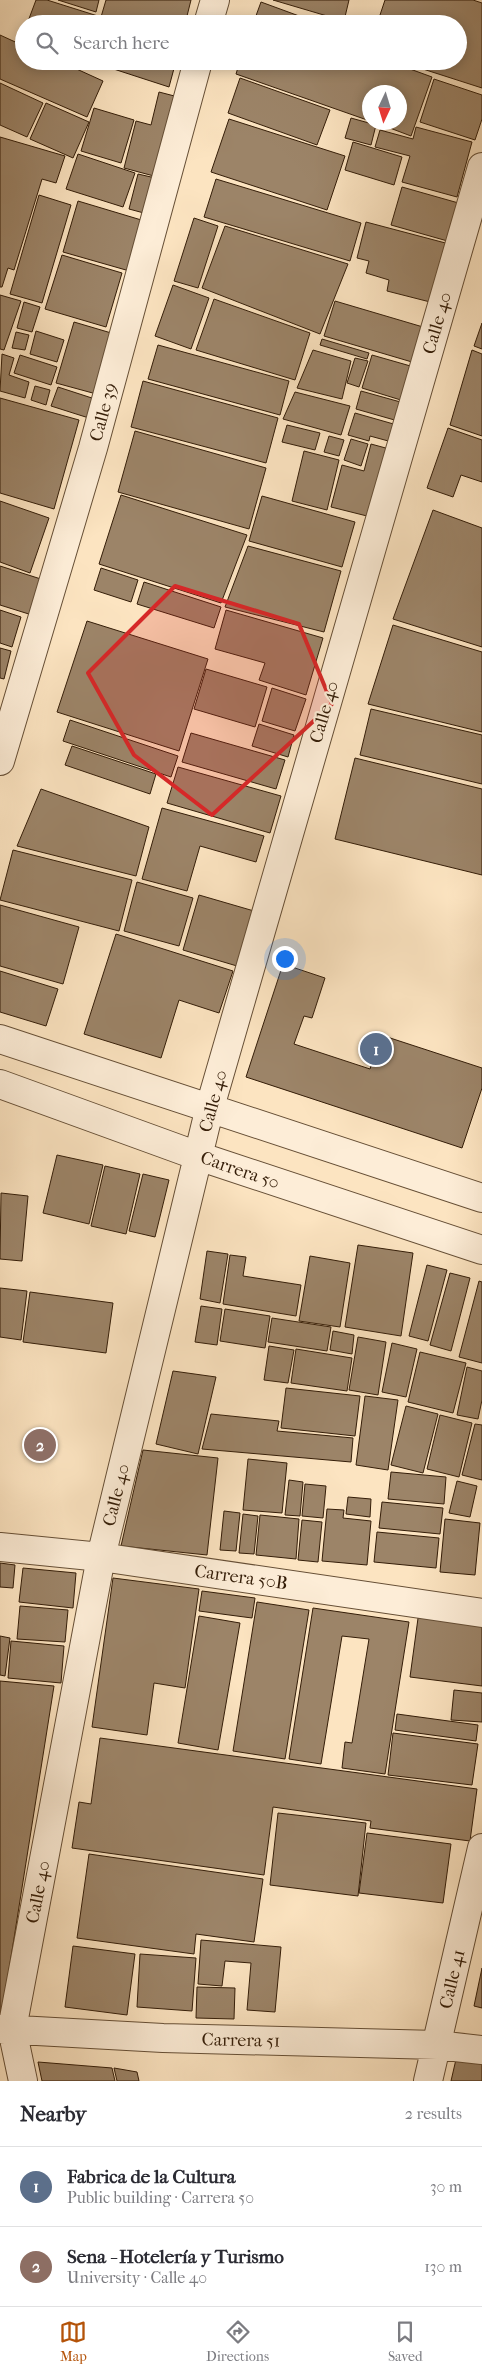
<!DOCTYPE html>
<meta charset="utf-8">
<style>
body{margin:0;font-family:"IM FELL French Canon",serif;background:#f7f7f7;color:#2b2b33}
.compass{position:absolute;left:362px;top:85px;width:45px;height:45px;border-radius:50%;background:#fff;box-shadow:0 2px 12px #0003;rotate:184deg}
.you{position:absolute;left:284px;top:958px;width:18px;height:18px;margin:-12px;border:4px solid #fff;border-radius:50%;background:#1a73e8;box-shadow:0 0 0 8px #1a73e833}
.badge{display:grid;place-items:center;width:32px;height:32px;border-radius:50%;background:#b45309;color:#fff;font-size:16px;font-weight:700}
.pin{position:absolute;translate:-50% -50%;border:2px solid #fff;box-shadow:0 1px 5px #0006}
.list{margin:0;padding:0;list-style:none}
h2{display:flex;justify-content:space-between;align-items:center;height:65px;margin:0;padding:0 20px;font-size:21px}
h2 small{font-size:16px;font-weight:400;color:#7c7c81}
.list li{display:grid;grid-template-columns:32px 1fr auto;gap:15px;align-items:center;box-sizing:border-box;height:80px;padding:0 20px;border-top:1px solid #e1e1e2}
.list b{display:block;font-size:19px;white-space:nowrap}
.list p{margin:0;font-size:16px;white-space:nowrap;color:#7c7c81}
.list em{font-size:16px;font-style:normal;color:#7c7c81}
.icon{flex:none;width:28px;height:28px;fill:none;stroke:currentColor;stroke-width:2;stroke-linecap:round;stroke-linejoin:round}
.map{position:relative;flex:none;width:482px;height:2081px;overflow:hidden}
.search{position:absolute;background:#fff;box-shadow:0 2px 12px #0003;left:15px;right:15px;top:15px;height:55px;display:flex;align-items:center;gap:12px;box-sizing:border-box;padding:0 18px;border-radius:28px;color:#7c7c81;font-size:19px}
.sheet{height:225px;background:#fff}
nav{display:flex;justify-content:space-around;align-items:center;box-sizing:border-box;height:70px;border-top:1px solid #e1e1e2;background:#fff;font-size:14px;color:#7c7c81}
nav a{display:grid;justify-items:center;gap:2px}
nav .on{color:#b45309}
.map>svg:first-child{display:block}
.building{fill:#9c8468;stroke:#341d08}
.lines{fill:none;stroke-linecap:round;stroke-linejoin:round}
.minor-casing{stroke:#664f36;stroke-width:30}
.minor{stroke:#fdedd7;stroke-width:28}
.marked{fill:#d62828;fill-opacity:0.2;stroke:#d62828;stroke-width:4;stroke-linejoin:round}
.labels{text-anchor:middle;stroke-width:4.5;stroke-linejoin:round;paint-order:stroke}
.street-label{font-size:18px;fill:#341d08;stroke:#fdedd7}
</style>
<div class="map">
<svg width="482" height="2081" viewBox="0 0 482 2081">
<rect width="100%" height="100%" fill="#fce4c1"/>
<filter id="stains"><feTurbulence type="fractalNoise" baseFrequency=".004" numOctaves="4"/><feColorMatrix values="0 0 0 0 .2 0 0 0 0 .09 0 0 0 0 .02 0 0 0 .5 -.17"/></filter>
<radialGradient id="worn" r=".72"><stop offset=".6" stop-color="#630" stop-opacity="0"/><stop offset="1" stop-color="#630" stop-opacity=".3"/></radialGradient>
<path class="building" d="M 36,0 L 47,0 L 101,17 L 106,0 L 191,0 L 185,24 L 27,24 Z
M 58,0 L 99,0 L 96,12 Z
M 273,0 L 349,0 L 344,21 Z
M 385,0 L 473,0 L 482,3 L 482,88 L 398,61 L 458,61 L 458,24 L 377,24 Z
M 261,2 L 321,24 L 253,24 Z
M 0,35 L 24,46 L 24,61 L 59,61 L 103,81 L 87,117 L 0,79 Z
M 89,61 L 176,61 L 169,87 Z
M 240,61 L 388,61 L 432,77 L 411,136 L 374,122 L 400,122 L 400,92 L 370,92 L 370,121 L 236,74 Z
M 240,78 L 330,110 L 317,145 L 228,113 Z
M 434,79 L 482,95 L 482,119 L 475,140 L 420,122 Z
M 0,83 L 43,103 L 27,137 L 0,125 Z
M 159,92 L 186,99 L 165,179 L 124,168 L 136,121 L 151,125 Z
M 46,103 L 89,122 L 73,158 L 30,139 Z
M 94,108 L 134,120 L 121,163 L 81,151 Z
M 351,118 L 376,125 L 371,145 L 345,138 Z
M 229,119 L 345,156 L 327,210 L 211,172 Z
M 416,127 L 472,142 L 457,197 L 402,182 L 410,156 L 375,147 L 380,130 L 413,139 Z
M 0,137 L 65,156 L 56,183 L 42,179 L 14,270 L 8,268 L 2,287 L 0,287 Z
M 353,142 L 402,157 L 394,185 L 345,170 Z
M 78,154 L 135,173 L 123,207 L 66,189 Z
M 138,174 L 164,180 L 155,216 L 129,209 Z
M 216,179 L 361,223 L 350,261 L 204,217 Z
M 402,187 L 462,204 L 451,242 L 391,225 Z
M 39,195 L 71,205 L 42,303 L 10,294 Z
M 78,201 L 148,222 L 133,272 L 63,252 Z
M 194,218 L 218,226 L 198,288 L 174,281 Z
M 366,222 L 453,245 L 438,304 L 387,291 L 389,280 L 366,273 L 369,261 L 357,258 Z
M 225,226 L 348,264 L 320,334 L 202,288 Z
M 62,255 L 122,273 L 106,327 L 45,309 Z
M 173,285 L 209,298 L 191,349 L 155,336 Z
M 0,295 L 21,301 L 4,350 L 0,349 Z
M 214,299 L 310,333 L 295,380 L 196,350 Z
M 335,301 L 423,327 L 412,362 L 324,336 Z
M 24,302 L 40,307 L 32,332 L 17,328 Z
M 74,322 L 118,335 L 100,395 L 56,383 Z
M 482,323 L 482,349 L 474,346 Z
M 36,331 L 64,340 L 57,362 L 30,354 Z
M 16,332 L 29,335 L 25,350 L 12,348 Z
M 322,339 L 369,353 L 367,359 L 320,345 Z
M 158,345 L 289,381 L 280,415 L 148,379 Z
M 313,350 L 351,361 L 342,399 L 297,388 Z
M 472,350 L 482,354 L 482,436 L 450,425 Z
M 2,354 L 14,358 L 9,375 L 29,382 L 25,398 L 0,391 Z
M 20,355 L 57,367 L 51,385 L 14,373 Z
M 372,355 L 414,367 L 404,401 L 362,388 Z
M 355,358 L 368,361 L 359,387 L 347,383 Z
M 143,381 L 278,418 L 266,463 L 131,427 Z
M 35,386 L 50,390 L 46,405 L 31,400 Z
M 58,387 L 98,400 L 92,419 L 51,406 Z
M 361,391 L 404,403 L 398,421 L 356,409 Z
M 295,392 L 350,406 L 341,435 L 283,419 Z
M 0,398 L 79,420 L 54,509 L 0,493 Z
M 355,413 L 397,425 L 392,442 L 370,436 L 369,441 L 348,435 Z
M 287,425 L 320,433 L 315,450 L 282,442 Z
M 448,428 L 482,440 L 482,482 L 461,475 L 453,497 L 427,488 Z
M 135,431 L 266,468 L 249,529 L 118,492 Z
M 329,436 L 344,440 L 339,456 L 324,452 Z
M 351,439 L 368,444 L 361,466 L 344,460 Z
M 371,444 L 393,450 L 375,518 L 331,507 L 342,465 L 364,471 Z
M 304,451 L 339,460 L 327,510 L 292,501 Z
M 121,495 L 247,535 L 221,603 L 99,564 Z
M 262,496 L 355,522 L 342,567 L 249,541 Z
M 0,501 L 49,518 L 30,573 L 0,562 Z
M 433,510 L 482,528 L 482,647 L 393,619 Z
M 248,546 L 341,571 L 324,632 L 225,607 Z
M 0,566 L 44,580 L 32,615 L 0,605 Z
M 101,568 L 138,580 L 131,602 L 94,590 Z
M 144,582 L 221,607 L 214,628 L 137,604 Z
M 0,610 L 21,617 L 12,647 L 0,643 Z
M 226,610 L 323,638 L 306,695 L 259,680 L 265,663 L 215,649 Z
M 87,621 L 208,659 L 179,751 L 57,712 Z
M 393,625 L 482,652 L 482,732 L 368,704 Z
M 0,648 L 11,651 L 4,679 L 0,678 Z
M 206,669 L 267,687 L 255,727 L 194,709 Z
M 272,688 L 306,699 L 295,731 L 262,721 Z
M 371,709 L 482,735 L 482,784 L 360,755 Z
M 70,720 L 178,756 L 171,777 L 63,741 Z
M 259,724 L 294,735 L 288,757 L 252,746 Z
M 191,733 L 285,760 L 276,789 L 182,762 Z
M 72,746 L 156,774 L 150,794 L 65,765 Z
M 355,758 L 482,789 L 482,875 L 335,839 Z
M 178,767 L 281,796 L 270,833 L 167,803 Z
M 41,789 L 149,827 L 136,876 L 17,846 Z
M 162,808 L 264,836 L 256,862 L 200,846 L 187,891 L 142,879 Z
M 13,850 L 132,880 L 119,931 L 0,900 Z
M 137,882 L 193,898 L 179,946 L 124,931 Z
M 199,895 L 254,911 L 237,966 L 183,950 Z
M 0,905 L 79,927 L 63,984 L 0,966 Z
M 116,934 L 233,971 L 219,1013 L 179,1000 L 161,1058 L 84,1034 Z
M 283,964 L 325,978 L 312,1018 L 304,1016 L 294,1044 L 370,1069 L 381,1035 L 482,1068 L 482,1088 L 462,1148 L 246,1077 Z
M 0,971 L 58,989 L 46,1026 L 0,1012 Z
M 57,1155 L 103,1165 L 89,1224 L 43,1213 Z
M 105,1166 L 140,1174 L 126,1234 L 91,1226 Z
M 143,1174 L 169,1180 L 155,1237 L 129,1231 Z
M 1,1193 L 28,1196 L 22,1261 L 0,1259 Z
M 358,1245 L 413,1253 L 401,1336 L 345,1327 Z
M 207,1251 L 228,1254 L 220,1303 L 200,1299 Z
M 230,1255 L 246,1257 L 243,1276 L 301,1285 L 296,1316 L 223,1304 Z
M 310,1256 L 350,1263 L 340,1327 L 299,1321 Z
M 427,1265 L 447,1270 L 428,1341 L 409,1336 Z
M 450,1273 L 470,1278 L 451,1351 L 430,1345 Z
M 479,1281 L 482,1282 L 482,1363 L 459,1357 Z
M 0,1288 L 27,1291 L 21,1340 L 0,1337 Z
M 30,1292 L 113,1303 L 106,1353 L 23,1342 Z
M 201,1306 L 222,1309 L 217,1345 L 195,1342 Z
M 225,1309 L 270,1316 L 265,1348 L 220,1341 Z
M 272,1318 L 331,1327 L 327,1351 L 268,1342 Z
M 333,1331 L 354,1335 L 352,1354 L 330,1350 Z
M 358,1337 L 386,1342 L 378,1395 L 349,1390 Z
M 392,1343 L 417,1349 L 406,1397 L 382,1392 Z
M 269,1346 L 294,1350 L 288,1383 L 264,1380 Z
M 296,1349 L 352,1358 L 347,1391 L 291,1383 Z
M 420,1352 L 466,1363 L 453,1413 L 408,1402 Z
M 467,1367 L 482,1371 L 482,1400 L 478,1419 L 457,1415 Z
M 173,1371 L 216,1377 L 198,1454 L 156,1444 Z
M 286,1388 L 360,1396 L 355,1436 L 281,1428 Z
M 365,1396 L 398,1400 L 388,1470 L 356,1465 Z
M 406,1406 L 438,1414 L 423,1473 L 391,1465 Z
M 211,1414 L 279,1421 L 277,1431 L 353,1438 L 351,1462 L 202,1449 Z
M 440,1415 L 472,1423 L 459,1477 L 427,1469 Z
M 475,1424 L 482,1425 L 482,1480 L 462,1475 Z
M 143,1450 L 218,1458 L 207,1555 L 121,1546 Z
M 248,1459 L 287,1463 L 282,1513 L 243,1510 Z
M 391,1472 L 446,1477 L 444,1504 L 388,1499 Z
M 289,1480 L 303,1482 L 300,1516 L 285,1515 Z
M 457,1481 L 477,1486 L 470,1517 L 449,1513 Z
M 305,1484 L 326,1486 L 323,1518 L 302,1516 Z
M 348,1497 L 371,1499 L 370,1517 L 346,1514 Z
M 382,1502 L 443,1508 L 440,1534 L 379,1528 Z
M 327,1509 L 344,1510 L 343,1518 L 371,1521 L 367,1565 L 322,1561 Z
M 224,1511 L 240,1513 L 236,1551 L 220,1550 Z
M 243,1514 L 258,1516 L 254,1554 L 239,1553 Z
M 260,1515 L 299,1519 L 296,1559 L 256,1555 Z
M 445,1519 L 480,1523 L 475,1575 L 440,1572 Z
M 302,1520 L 322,1522 L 318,1562 L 298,1560 Z
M 377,1532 L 439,1538 L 436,1568 L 374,1562 Z
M 0,1563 L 15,1565 L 13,1588 L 0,1587 Z
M 23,1568 L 76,1573 L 73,1608 L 19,1602 Z
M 113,1578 L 199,1589 L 185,1688 L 154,1683 L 147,1735 L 92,1727 Z
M 202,1591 L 255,1598 L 252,1618 L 199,1611 Z
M 257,1602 L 309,1610 L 285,1759 L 233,1751 Z
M 20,1606 L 68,1610 L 65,1642 L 17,1639 Z
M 313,1608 L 409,1622 L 385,1774 L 342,1768 L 345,1742 L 352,1743 L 369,1639 L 342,1636 L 321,1764 L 289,1759 Z
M 419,1611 L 482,1619 L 482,1686 L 410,1677 Z
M 199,1616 L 240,1623 L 218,1750 L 178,1743 Z
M 0,1636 L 10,1638 L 5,1676 L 0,1675 Z
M 11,1641 L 64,1646 L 61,1683 L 8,1678 Z
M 0,1681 L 54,1686 L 2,2014 L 0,2013 Z
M 454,1690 L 482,1693 L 482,1722 L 451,1720 Z
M 397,1714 L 478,1725 L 476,1741 L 395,1730 Z
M 393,1733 L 478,1744 L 472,1785 L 388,1775 Z
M 100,1738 L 477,1789 L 470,1841 L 370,1828 L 371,1821 L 273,1807 L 264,1875 L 72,1848 L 79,1802 L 91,1804 Z
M 278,1813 L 366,1823 L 358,1896 L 270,1885 Z
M 367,1833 L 451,1844 L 443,1903 L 359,1893 Z
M 89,1854 L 263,1879 L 254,1942 L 196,1934 L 194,1954 L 77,1938 Z
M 201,1940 L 281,1947 L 275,2012 L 247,2010 L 251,1963 L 225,1961 L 222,1986 L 198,1984 Z
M 73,1946 L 135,1954 L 127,2015 L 65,2007 Z
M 140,1954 L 196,1958 L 192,2011 L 137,2007 Z
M 482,1968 L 482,2008 L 474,2006 Z
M 197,1987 L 235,1988 L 234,2019 L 196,2018 Z
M 457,2055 L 482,2057 L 482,2081 L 451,2081 Z
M 38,2062 L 112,2068 L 115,2081 L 42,2081 Z
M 114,2068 L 137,2072 L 139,2081 L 117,2081 Z"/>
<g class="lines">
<defs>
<path id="minor" d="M 208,24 L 215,0
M 0,761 L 93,448 L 198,61
M 0,1039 L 482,1198
M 0,1084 L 198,1156 L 482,1250
M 0,1547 L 101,1557 L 482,1613
M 0,2029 L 163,2038 L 437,2045 L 482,2050
M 23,2081 L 12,2029 L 101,1557 L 210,1107 L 482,167
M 428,2081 L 482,1848"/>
</defs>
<use href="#minor" class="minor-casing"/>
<use href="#minor" class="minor"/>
</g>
<path class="marked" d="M 175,586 L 299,624 L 332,704 L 212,815 L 134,755 L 88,673 Z"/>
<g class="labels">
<g class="street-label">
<text transform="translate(437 323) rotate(-74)" y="6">Calle 40</text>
<text transform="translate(103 412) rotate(-75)" y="6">Calle 39</text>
<text transform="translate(324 712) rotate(-74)" y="6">Calle 40</text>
<text transform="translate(213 1101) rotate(-75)" y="6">Calle 40</text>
<text transform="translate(240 1170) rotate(19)" y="6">Carrera 50</text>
<text transform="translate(116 1495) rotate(-76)" y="6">Calle 40</text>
<text transform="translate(241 1577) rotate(8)" y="6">Carrera 50B</text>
<text transform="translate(38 1892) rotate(-79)" y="6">Calle 40</text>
<text transform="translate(452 1979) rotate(-77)" y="6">Calle 41</text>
<text transform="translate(241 2040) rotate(1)" y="6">Carrera 51</text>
</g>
</g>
<rect width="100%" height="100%" filter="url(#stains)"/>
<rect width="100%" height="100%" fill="url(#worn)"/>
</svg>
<svg class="compass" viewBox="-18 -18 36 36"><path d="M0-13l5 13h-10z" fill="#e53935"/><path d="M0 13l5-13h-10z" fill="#7c7c81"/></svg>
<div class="you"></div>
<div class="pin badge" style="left:376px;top:1049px;background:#5c6f8a">1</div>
<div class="pin badge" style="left:40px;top:1445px;background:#8d6e63">2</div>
<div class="search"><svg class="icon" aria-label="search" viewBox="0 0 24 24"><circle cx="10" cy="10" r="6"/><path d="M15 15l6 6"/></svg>Search here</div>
</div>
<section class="sheet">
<h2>Nearby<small>2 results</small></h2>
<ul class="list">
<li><span class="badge" style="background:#5c6f8a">1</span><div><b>Fabrica de la Cultura</b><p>Public building · Carrera 50</p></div><em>30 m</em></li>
<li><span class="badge" style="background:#8d6e63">2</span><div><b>Sena - Hotelería y Turismo</b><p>University · Calle 40</p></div><em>130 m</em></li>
</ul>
</section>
<nav>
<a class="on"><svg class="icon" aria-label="map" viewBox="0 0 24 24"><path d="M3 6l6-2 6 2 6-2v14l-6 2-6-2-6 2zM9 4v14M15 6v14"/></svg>Map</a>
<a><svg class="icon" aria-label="directions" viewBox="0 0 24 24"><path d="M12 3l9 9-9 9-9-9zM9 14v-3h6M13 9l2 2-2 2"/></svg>Directions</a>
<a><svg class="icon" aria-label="saved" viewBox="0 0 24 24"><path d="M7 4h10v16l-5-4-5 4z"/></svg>Saved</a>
</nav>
